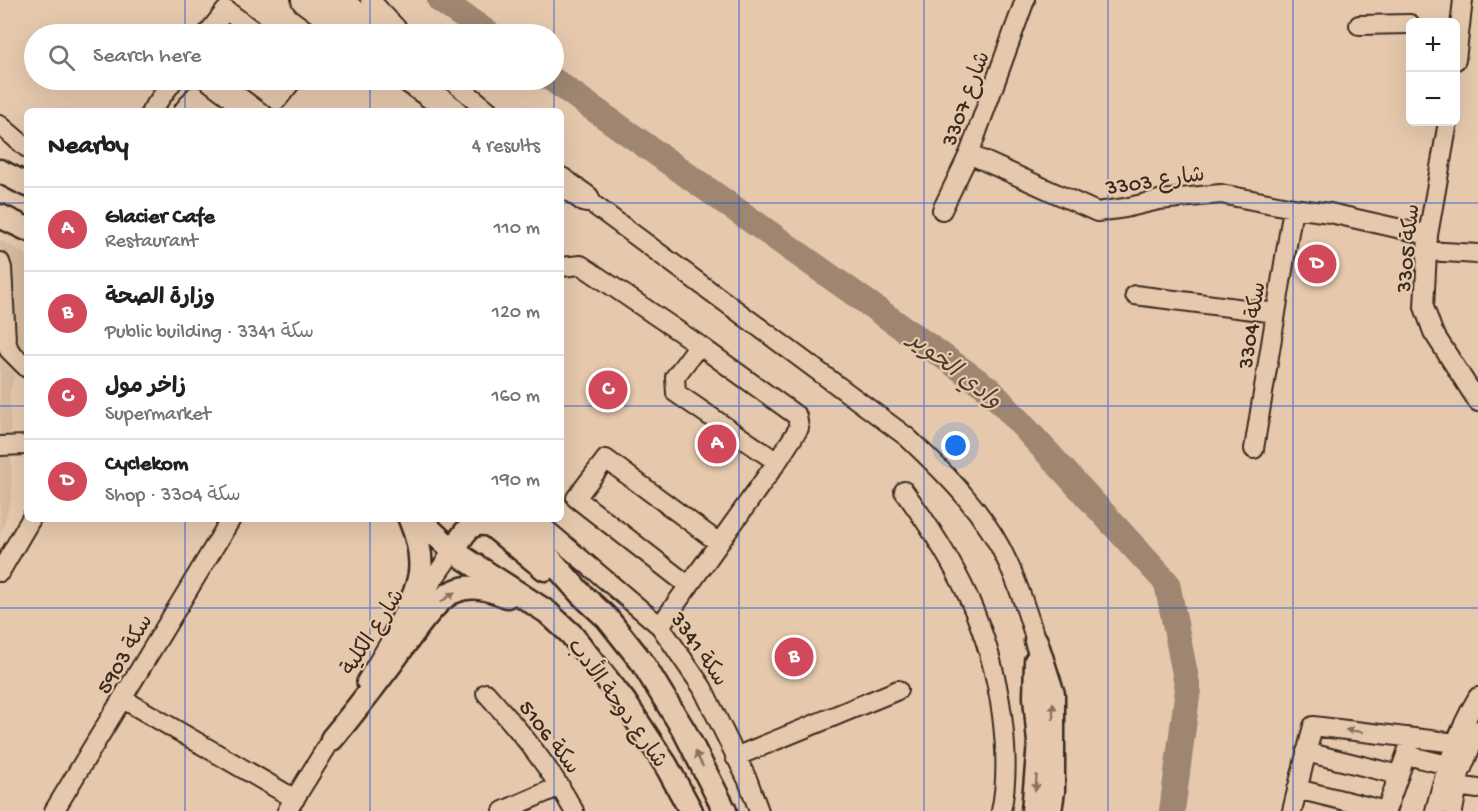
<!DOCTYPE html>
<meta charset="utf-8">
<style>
body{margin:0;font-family:"Gochi Hand","Playpen Sans Arabic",sans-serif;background:#f6f6f6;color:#202124}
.controls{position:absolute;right:18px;top:18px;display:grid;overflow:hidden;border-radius:9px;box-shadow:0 6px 24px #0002}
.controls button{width:54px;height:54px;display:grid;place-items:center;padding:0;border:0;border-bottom:2px solid #e0e0e0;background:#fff;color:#202124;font:30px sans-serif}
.you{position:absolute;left:956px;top:446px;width:21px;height:21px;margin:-15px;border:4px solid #fff;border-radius:50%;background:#1a73e8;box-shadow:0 0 0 9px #1a73e833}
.badge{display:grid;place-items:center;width:39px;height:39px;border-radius:50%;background:#d1495b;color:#fff;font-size:20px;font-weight:700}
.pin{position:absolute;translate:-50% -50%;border:3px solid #fff;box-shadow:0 2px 6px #0006}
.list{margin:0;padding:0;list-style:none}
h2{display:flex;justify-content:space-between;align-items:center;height:78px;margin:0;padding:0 24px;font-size:26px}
h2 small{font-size:20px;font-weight:400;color:#757577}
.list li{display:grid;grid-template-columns:39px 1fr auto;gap:18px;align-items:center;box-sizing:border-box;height:84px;padding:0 24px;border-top:2px solid #e0e0e0}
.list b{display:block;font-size:22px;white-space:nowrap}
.list p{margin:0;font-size:20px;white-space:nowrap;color:#757577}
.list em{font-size:20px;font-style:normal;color:#757577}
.icon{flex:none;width:33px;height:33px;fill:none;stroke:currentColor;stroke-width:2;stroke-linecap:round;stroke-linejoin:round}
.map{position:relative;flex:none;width:1478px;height:811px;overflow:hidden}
.search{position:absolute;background:#fff;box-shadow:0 6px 24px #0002;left:24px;top:24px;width:540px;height:66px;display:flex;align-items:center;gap:15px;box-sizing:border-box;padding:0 21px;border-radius:33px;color:#757577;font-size:22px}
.panel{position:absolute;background:#fff;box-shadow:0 6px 24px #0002;left:24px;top:108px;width:540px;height:414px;border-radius:9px}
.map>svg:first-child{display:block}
.built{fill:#d7bba0}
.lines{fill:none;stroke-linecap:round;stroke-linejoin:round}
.river{stroke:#9e8671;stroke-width:26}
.minor-casing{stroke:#3b2a1e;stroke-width:22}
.major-casing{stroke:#3b2a1e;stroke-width:27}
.highway-casing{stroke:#3b2a1e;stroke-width:30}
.minor{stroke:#e6c9ad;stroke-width:18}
.major{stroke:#e6c9ad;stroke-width:22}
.highway{stroke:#e6c9ad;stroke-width:26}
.oneway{fill:#88725e}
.grid{fill:none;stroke:#1d4ed8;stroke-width:1.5;stroke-opacity:0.55}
.labels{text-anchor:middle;stroke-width:4.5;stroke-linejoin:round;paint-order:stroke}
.street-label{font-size:22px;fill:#3b2a1e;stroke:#e6c9ad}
.water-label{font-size:24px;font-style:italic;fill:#4f3c2f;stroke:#e6c9ad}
</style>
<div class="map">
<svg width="1478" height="811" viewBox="0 0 1478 811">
<rect width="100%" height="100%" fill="#e6c9ad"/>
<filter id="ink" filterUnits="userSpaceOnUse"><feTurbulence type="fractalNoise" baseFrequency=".0167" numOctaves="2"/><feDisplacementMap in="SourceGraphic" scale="12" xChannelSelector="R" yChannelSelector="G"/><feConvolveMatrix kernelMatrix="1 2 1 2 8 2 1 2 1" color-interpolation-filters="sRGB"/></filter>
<g filter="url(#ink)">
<path class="built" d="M 0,240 L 27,255 L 27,348 L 15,373 L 10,394 L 12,495 L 4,525 L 0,533 Z"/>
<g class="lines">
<path class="river" d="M 440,0 L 489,34
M 553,80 L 989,389 L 1167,583 L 1188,689 L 1172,811"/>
<defs>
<path id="minor" d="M 370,0 L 402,34
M 1359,25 L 1410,24
M 207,34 L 226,10 L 258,34
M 1456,60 L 1463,0
M 250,80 L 277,100 L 293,80
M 451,80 L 489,111
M 151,111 L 174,80
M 183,111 L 195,96 L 215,111
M 1448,122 L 1428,235 L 1424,307 L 1433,332 L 1478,402
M 0,125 L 27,148
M 969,154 L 1097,212 L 1125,208 L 1159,200 L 1221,194 L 1293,208 L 1330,213 L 1428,235
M 578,191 L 586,199 L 907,437 C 946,474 986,513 1008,563 C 1020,588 1028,615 1036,641
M 942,210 L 969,154 L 1025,0
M 1427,251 L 1478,254
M 0,262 L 2,268 L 6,340 L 9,350 L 27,368
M 561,267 L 581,265 L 699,345
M 1135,295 L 1276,313
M 0,446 L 27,445
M 1254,449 L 1293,208
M 904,491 C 956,562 990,627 1002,715 C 1006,747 1008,779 1001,811
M 534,519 L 660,626 L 702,687 L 748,781 L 759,811
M 0,572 L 31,519
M 689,586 L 576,498 L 606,459 L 719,543
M 660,626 L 777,462 L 676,393 L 675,377 L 699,345 L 797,416 L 799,428 L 777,462
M 366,682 L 395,634 L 453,551
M 486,693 C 519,730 550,767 574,811
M 123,699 L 295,799
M 1306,752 L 1399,775
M 1406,755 L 1448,765
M 735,757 L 898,690
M 1457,786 L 1478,789
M 1297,789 L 1386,811
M 54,811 L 231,519
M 287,811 L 338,729
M 503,811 L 560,786
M 1292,811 L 1313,726 L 1456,743
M 1386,811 L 1412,738
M 1435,811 C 1445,772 1457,732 1478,697
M 1453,811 L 1460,773 L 1478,730"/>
<path id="major" d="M 0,171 L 27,185
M 0,216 L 27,229
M 419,519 L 453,551 L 547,612 L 571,634 L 624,701 L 666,765 L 691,811
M 509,519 L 543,551 L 581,594 L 607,618 L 642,662 L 685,732 L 725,811
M 453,551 C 463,535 470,517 492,526 L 545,569
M 395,634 C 418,588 431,570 410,519
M 1036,641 L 1053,694 L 1053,791 L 1050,811
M 332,739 C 351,716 369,693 387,669 C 402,650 432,601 453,592 C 472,583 489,589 507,596
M 1033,811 L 1039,743 L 1035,697 L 1036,661"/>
<path id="highway" d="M 305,0 L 351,34
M 339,0 L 376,34
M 410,80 L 453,111
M 561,181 L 586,199"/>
</defs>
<use href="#minor" class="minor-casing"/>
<use href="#major" class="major-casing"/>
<use href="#highway" class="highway-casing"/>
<use href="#minor" class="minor"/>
<use href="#major" class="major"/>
<use href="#highway" class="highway"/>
</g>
<defs><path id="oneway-solid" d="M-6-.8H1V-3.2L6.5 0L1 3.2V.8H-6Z" transform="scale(1.5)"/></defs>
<g class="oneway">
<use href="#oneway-solid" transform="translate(448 597) rotate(-35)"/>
<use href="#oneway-solid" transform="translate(1053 711) rotate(-91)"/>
<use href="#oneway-solid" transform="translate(1354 731) rotate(-173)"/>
<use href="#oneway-solid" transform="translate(699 759) rotate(-117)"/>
<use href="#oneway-solid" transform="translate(1036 783) rotate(95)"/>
</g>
</g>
<path class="grid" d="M 185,0 L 185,34M 370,0 L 370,34M 554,0 L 554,111M 739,0 L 739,811M 924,0 L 924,811M 1108,0 L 1108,811M 1293,0 L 1293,811M 185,80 L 185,111M 370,80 L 370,111M 0,203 L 27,203M 561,203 L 1478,203M 0,406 L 27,406M 561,406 L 1478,406M 185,519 L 185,811M 370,519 L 370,811M 554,519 L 554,811M 0,608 L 1478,608"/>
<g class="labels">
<g class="street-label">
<text transform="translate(964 98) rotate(-69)" y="8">3307 شارع</text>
<text transform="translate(1155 179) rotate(-8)" y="8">3303 شارع</text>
<text transform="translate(1406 248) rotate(-84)" y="8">3305 سكة</text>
<text transform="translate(1250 325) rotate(-81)" y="8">سكة 3304</text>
<text transform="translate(371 631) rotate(-57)" y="8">شارع الكلية</text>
<text transform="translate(701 648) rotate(56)" y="8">سكة 3341</text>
<text transform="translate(123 653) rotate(-59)" y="8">سكة 5903</text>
<text transform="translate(619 702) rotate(54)" y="8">شارع دوحة الأدب</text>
<text transform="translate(551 736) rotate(53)" y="8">سكة 5106</text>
</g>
<g class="water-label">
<text transform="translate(956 369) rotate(38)" y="8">وادي الخوير</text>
</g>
</g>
</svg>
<div class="controls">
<button>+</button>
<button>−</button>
</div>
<div class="you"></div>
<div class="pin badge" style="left:717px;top:444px">A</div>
<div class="pin badge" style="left:794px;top:657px">B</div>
<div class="pin badge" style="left:608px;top:390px">C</div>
<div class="pin badge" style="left:1317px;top:264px">D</div>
<div class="search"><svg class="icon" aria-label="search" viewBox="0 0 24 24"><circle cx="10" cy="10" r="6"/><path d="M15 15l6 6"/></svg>Search here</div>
<section class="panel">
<h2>Nearby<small>4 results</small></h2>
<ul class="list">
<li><span class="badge">A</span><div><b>Glacier Cafe</b><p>Restaurant</p></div><em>110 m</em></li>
<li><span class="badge">B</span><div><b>وزارة الصحة</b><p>Public building · سكة 3341</p></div><em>120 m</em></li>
<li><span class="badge">C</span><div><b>زاخر مول</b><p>Supermarket</p></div><em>160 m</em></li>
<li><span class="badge">D</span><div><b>Cyclekom</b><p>Shop · سكة 3304</p></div><em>190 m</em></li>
</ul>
</section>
</div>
